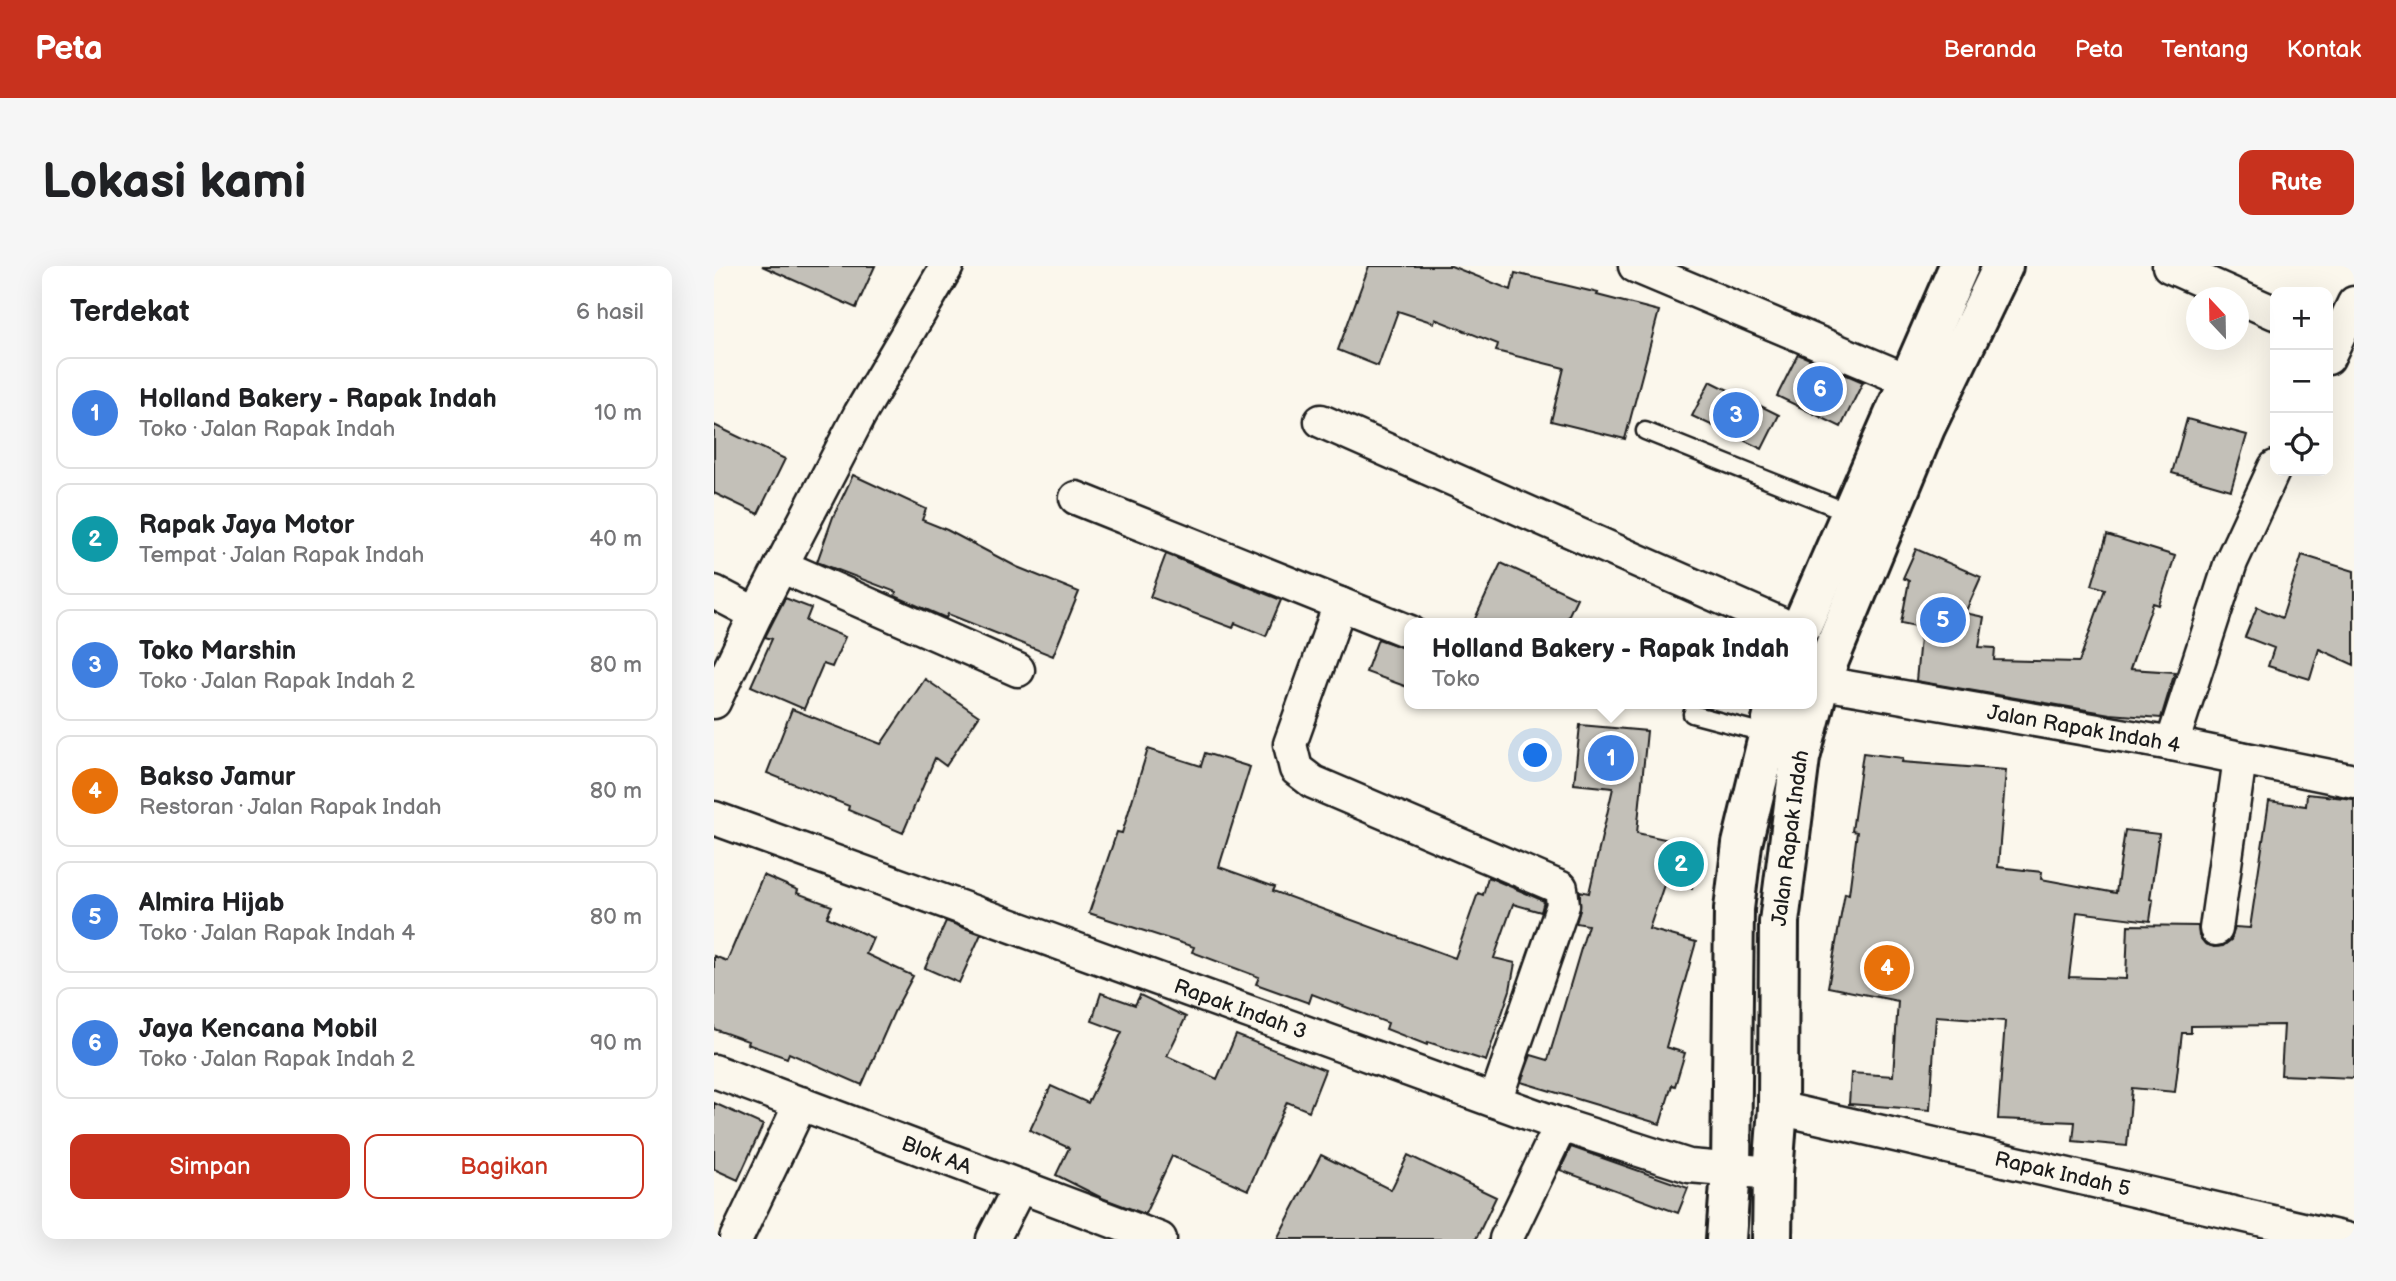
<!DOCTYPE html>
<html lang="id">
<meta charset="utf-8">
<style>
body{margin:0;font-family:"Balsamiq Sans",sans-serif;background:#f6f6f6;color:#202124}
.controls{position:absolute;right:21px;top:21px;display:grid;overflow:hidden;border-radius:14px;box-shadow:0 7px 28px #0002}
.controls button{width:63px;height:63px;display:grid;place-items:center;padding:0;border:0;border-bottom:2px solid #e0e0e0;background:#fff;color:#202124;font:35px sans-serif}
.compass{position:absolute;left:1472px;top:21px;width:63px;height:63px;border-radius:50%;background:#fff;box-shadow:0 7px 28px #0002;rotate:338deg}
.you{position:absolute;left:822px;top:490px;width:24px;height:24px;margin:-18px;border:5px solid #fff;border-radius:50%;background:#1a73e8;box-shadow:0 0 0 10px #1a73e833}
.badge{display:grid;place-items:center;width:46px;height:46px;border-radius:50%;background:#c8321e;color:#fff;font-size:23px;font-weight:700}
.pin{position:absolute;translate:-50% -50%;border:4px solid #fff;box-shadow:0 2px 7px #0006}
.popup{position:absolute;left:690px;top:352px;width:413px;height:91px;box-sizing:border-box;display:grid;place-content:center;border-radius:14px;background:#fff;filter:drop-shadow(0 2px 5px #0005);font-size:23px;white-space:nowrap;color:#757577}
.popup b{font-size:26px;color:#202124}
.popup::after{content:'';position:absolute;left:50%;top:100%;margin-left:-14px;border:14px solid transparent;border-top-color:#fff}
.list{margin:0;padding:0;list-style:none}
h2{display:flex;justify-content:space-between;align-items:center;height:91px;margin:0;padding:0 28px;font-size:30px}
h2 small{font-size:23px;font-weight:400;color:#757577}
.list li{display:grid;grid-template-columns:46px 1fr auto;gap:21px;align-items:center;box-sizing:border-box;height:112px;margin:0 14px 14px;padding:0 14px;border:2px solid #e0e0e0;border-radius:14px}
.list b{display:block;font-size:26px;white-space:nowrap}
.list p{margin:0;font-size:23px;white-space:nowrap;color:#757577}
.list em{font-size:23px;font-style:normal;color:#757577}
.actions{display:flex;gap:14px;padding:21px 28px}
.actions a{flex:1;padding:16px 0;border:2px solid #c8321e;border-radius:14px;text-align:center;font-size:24px;color:#c8321e}
.actions .main{background:#c8321e;color:#fff}
.icon{flex:none;width:38px;height:38px;fill:none;stroke:currentColor;stroke-width:2;stroke-linecap:round;stroke-linejoin:round}
.map{position:relative;flex:none;width:1640px;height:973px;overflow:hidden;border-radius:14px}
header{display:flex;align-items:center;gap:42px;box-sizing:border-box;height:98px;padding:0 35px;background:#c8321e;color:#fff}
header strong{font-size:33px}
nav{display:flex;gap:38px;margin-inline-start:auto;font-size:24px}
.intro{display:flex;align-items:center;justify-content:space-between;box-sizing:border-box;height:168px;padding:0 42px}
h1{margin:0;font-size:49px}
.button{padding:18px 32px;border-radius:14px;background:#c8321e;color:#fff;font-size:24px;font-weight:700}
main{display:flex;gap:42px;padding:0 42px}
aside{flex:1;background:#fff;border-radius:14px;box-shadow:0 7px 28px #0002}
.map>svg:first-child{display:block}
.building{fill:#c3c0b8;stroke:#1c1c1c;stroke-width:2}
.lines{fill:none;stroke-linecap:round;stroke-linejoin:round}
.lane-casing{stroke:#1c1c1c;stroke-width:21}
.street-casing{stroke:#1c1c1c;stroke-width:37}
.secondary-casing{stroke:#1c1c1c;stroke-width:44}
.lane{stroke:#fbf7ec;stroke-width:16}
.street{stroke:#fbf7ec;stroke-width:32}
.secondary{stroke:#fbf7ec;stroke-width:38}
.labels{text-anchor:middle;stroke-width:5;stroke-linejoin:round;paint-order:stroke}
.street-label{font-size:21px;fill:#1c1c1c;stroke:#fbf7ec}
</style>
<header>
<strong>Peta</strong>
<nav><a>Beranda</a><a>Peta</a><a>Tentang</a><a>Kontak</a></nav>
</header>
<div class="intro"><h1>Lokasi kami</h1><a class="button">Rute</a></div>
<main>
<aside>
<h2>Terdekat<small>6 hasil</small></h2>
<ul class="list">
<li><span class="badge" style="background:#3f7fe0">1</span><div><b>Holland Bakery - Rapak Indah</b><p>Toko · Jalan Rapak Indah</p></div><em>10 m</em></li>
<li><span class="badge" style="background:#0f9aa8">2</span><div><b>Rapak Jaya Motor</b><p>Tempat · Jalan Rapak Indah</p></div><em>40 m</em></li>
<li><span class="badge" style="background:#3f7fe0">3</span><div><b>Toko Marshin</b><p>Toko · Jalan Rapak Indah 2</p></div><em>80 m</em></li>
<li><span class="badge" style="background:#e8710a">4</span><div><b>Bakso Jamur</b><p>Restoran · Jalan Rapak Indah</p></div><em>80 m</em></li>
<li><span class="badge" style="background:#3f7fe0">5</span><div><b>Almira Hijab</b><p>Toko · Jalan Rapak Indah 4</p></div><em>80 m</em></li>
<li><span class="badge" style="background:#3f7fe0">6</span><div><b>Jaya Kencana Mobil</b><p>Toko · Jalan Rapak Indah 2</p></div><em>90 m</em></li>
</ul>
<div class="actions"><a class="main">Simpan</a><a>Bagikan</a></div>
</aside>
<div class="map">
<svg width="1640" height="973" viewBox="0 0 1640 973">
<rect width="100%" height="100%" fill="#fbf7ec"/>
<filter id="ink" filterUnits="userSpaceOnUse"><feTurbulence type="fractalNoise" baseFrequency=".0143" numOctaves="2"/><feDisplacementMap in="SourceGraphic" scale="14" xChannelSelector="R" yChannelSelector="G"/><feConvolveMatrix kernelMatrix="1 2 1 2 8 2 1 2 1" color-interpolation-filters="sRGB"/></filter>
<g filter="url(#ink)">
<path class="building" d="M 48,0 L 161,0 L 142,42 Z
M 655,0 L 737,0 L 797,24 L 801,7 L 884,27 L 883,29 L 945,45 L 911,173 L 837,155 L 850,102 L 782,85 L 784,78 L 721,53 L 720,57 L 684,45 L 664,100 L 624,84 Z
M 1084,88 L 1149,116 L 1127,161 L 1063,130 Z
M 996,115 L 1065,149 L 1048,183 L 978,150 Z
M 1473,153 L 1533,169 L 1517,224 L 1458,207 Z
M 0,159 L 71,193 L 44,248 L 0,227 Z
M 139,209 L 212,243 L 208,254 L 233,264 L 303,301 L 365,326 L 339,390 L 234,348 L 232,352 L 181,330 L 182,326 L 103,296 L 119,251 Z
M 1393,269 L 1461,290 L 1445,339 L 1439,337 L 1416,403 L 1461,406 L 1447,452 L 1396,448 L 1202,415 L 1207,361 L 1187,357 L 1195,315 L 1189,312 L 1202,283 L 1267,311 L 1251,347 L 1270,351 L 1265,381 L 1281,382 L 1280,394 L 1365,396 L 1391,323 L 1378,319 Z
M 452,288 L 567,334 L 552,370 L 521,357 L 519,362 L 436,331 Z
M 1588,289 L 1640,305 L 1640,399 L 1605,383 L 1596,413 L 1554,400 L 1560,382 L 1531,371 L 1543,341 L 1568,352 Z
M 787,297 L 863,332 L 851,357 L 759,357 Z
M 71,332 L 97,342 L 92,355 L 131,371 L 118,401 L 109,398 L 90,443 L 37,420 L 58,373 L 51,371 Z
M 664,373 L 696,384 L 696,422 L 652,406 Z
M 211,413 L 265,450 L 232,500 L 221,492 L 189,567 L 134,544 L 135,540 L 53,507 L 78,443 L 167,478 Z
M 866,459 L 933,465 L 923,567 L 987,581 L 978,622 L 951,616 L 935,663 L 982,676 L 952,781 L 971,787 L 961,820 L 958,819 L 946,858 L 807,816 L 817,789 L 834,794 L 874,659 L 862,657 L 866,644 L 866,625 L 875,627 L 899,522 L 860,518 Z
M 434,483 L 487,500 L 491,487 L 536,501 L 505,601 L 561,621 L 559,625 L 741,692 L 764,627 L 769,629 L 774,611 L 830,635 L 827,646 L 799,638 L 780,692 L 801,697 L 796,724 L 772,795 L 714,776 L 713,779 L 672,763 L 674,757 L 598,728 L 595,737 L 542,718 L 545,711 L 478,686 L 480,681 L 375,647 L 403,566 L 408,567 Z
M 1149,487 L 1189,492 L 1188,496 L 1292,504 L 1284,601 L 1328,606 L 1327,613 L 1402,627 L 1411,564 L 1445,568 L 1436,633 L 1439,634 L 1436,655 L 1363,646 L 1355,711 L 1412,713 L 1414,659 L 1484,660 L 1485,670 L 1491,678 L 1500,681 L 1509,680 L 1517,674 L 1521,661 L 1536,662 L 1555,535 L 1592,540 L 1593,528 L 1640,533 L 1640,812 L 1567,809 L 1570,759 L 1477,760 L 1477,767 L 1468,767 L 1461,826 L 1418,822 L 1413,880 L 1359,875 L 1361,856 L 1284,853 L 1291,755 L 1222,750 L 1216,844 L 1135,838 L 1137,807 L 1179,810 L 1184,735 L 1114,721 L 1131,627 L 1135,628 L 1143,566 L 1138,565 Z
M 49,609 L 84,624 L 83,627 L 118,640 L 113,651 L 159,672 L 152,688 L 199,710 L 180,746 L 148,819 L 75,787 L 73,792 L 33,778 L 34,775 L 0,763 L 0,690 L 13,695 Z
M 232,655 L 267,668 L 245,717 L 211,702 Z
M 387,727 L 421,739 L 426,729 L 472,751 L 453,790 L 503,813 L 522,769 L 611,804 L 595,845 L 573,836 L 534,924 L 458,890 L 431,948 L 388,932 L 342,909 L 355,882 L 316,864 L 337,820 L 374,837 L 408,766 L 378,755 Z
M 0,837 L 49,859 L 24,914 L 0,903 Z
M 857,881 L 974,922 L 964,947 L 846,904 Z
M 607,889 L 677,924 L 694,889 L 782,931 L 762,973 L 563,973 Z"/>
<g class="lines">
<defs>
<path id="lane" d="M 931,165 L 1136,247
M 978,448 L 1054,468"/>
<g id="street">
<path d="M 921,0 L 1193,114"/>
<path d="M 1455,0 L 1561,47"/>
<path d="M 1614,92 L 1640,37"/>
<path d="M 607,155 L 1065,357"/>
<path d="M 362,232 L 696,366"/>
<path d="M 67,300 L 304,404"/>
<path d="M 0,326 L 42,348"/>
<path d="M 626,338 L 576,478 L 582,503 L 599,516 L 847,622 L 849,639 L 781,835"/>
<path id="s1" d="M 1098,415 L 1458,478 L 1640,515"/>
<path d="M 0,436 L 42,348 L 146,148 L 233,0"/>
<path d="M 1458,478 L 1517,296 L 1561,201"/>
<path id="s2" d="M 0,552 L 847,859 L 975,900 L 1059,907"/>
<path d="M 1502,663 L 1526,492"/>
<path id="s3" d="M 0,805 L 446,973"/>
<path id="s4" d="M 1064,842 L 1632,973"/>
<path d="M 22,973 L 87,837"/>
<path d="M 279,973 L 306,920"/>
<path d="M 792,973 L 847,859"/>
</g>
<g id="secondary">
<path d="M 1089,357 L 1245,0"/>
<path d="M 1012,973 L 1017,904 L 1020,643 L 1028,578 L 1062,438"/>
<path id="s5" d="M 1058,973 L 1059,907 L 1064,842 L 1065,656 L 1086,492 L 1106,416 L 1211,162 L 1289,0"/>
</g>
</defs>
<use href="#lane" class="lane-casing"/>
<use href="#street" class="street-casing"/>
<use href="#secondary" class="secondary-casing"/>
<use href="#lane" class="lane"/>
<use href="#street" class="street"/>
<use href="#secondary" class="secondary"/>
</g>
</g>
<g class="labels">
<g class="street-label">
<text dy="7" stroke="none"><textPath href="#s1" startOffset="276">Jalan Rapak Indah 4</textPath></text>
<text dy="7" stroke="none"><textPath href="#s5" startOffset="402">Jalan Rapak Indah</textPath></text>
<text dy="7" stroke="none"><textPath href="#s2" startOffset="560">Rapak Indah 3</textPath></text>
<text dy="7" stroke="none"><textPath href="#s3" startOffset="238">Blok AA</textPath></text>
<text dy="7" stroke="none"><textPath href="#s4" startOffset="292">Rapak Indah 5</textPath></text>
</g>
</g>
</svg>
<div class="controls">
<button>+</button>
<button>−</button>
<button><svg class="icon" aria-label="locate" viewBox="0 0 24 24"><circle cx="12" cy="12" r="6"/><path d="M12 2v4M12 18v4M2 12h4M18 12h4"/></svg></button>
</div>
<svg class="compass" viewBox="-18 -18 36 36"><path d="M0-13l5 13h-10z" fill="#e53935"/><path d="M0 13l5-13h-10z" fill="#757577"/></svg>
<div class="you"></div>
<div class="pin badge" style="left:897px;top:492px;background:#3f7fe0">1</div>
<div class="popup"><b>Holland Bakery - Rapak Indah</b>Toko</div>
<div class="pin badge" style="left:967px;top:598px;background:#0f9aa8">2</div>
<div class="pin badge" style="left:1022px;top:149px;background:#3f7fe0">3</div>
<div class="pin badge" style="left:1173px;top:702px;background:#e8710a">4</div>
<div class="pin badge" style="left:1229px;top:354px;background:#3f7fe0">5</div>
<div class="pin badge" style="left:1106px;top:123px;background:#3f7fe0">6</div>
</div>
</main>
